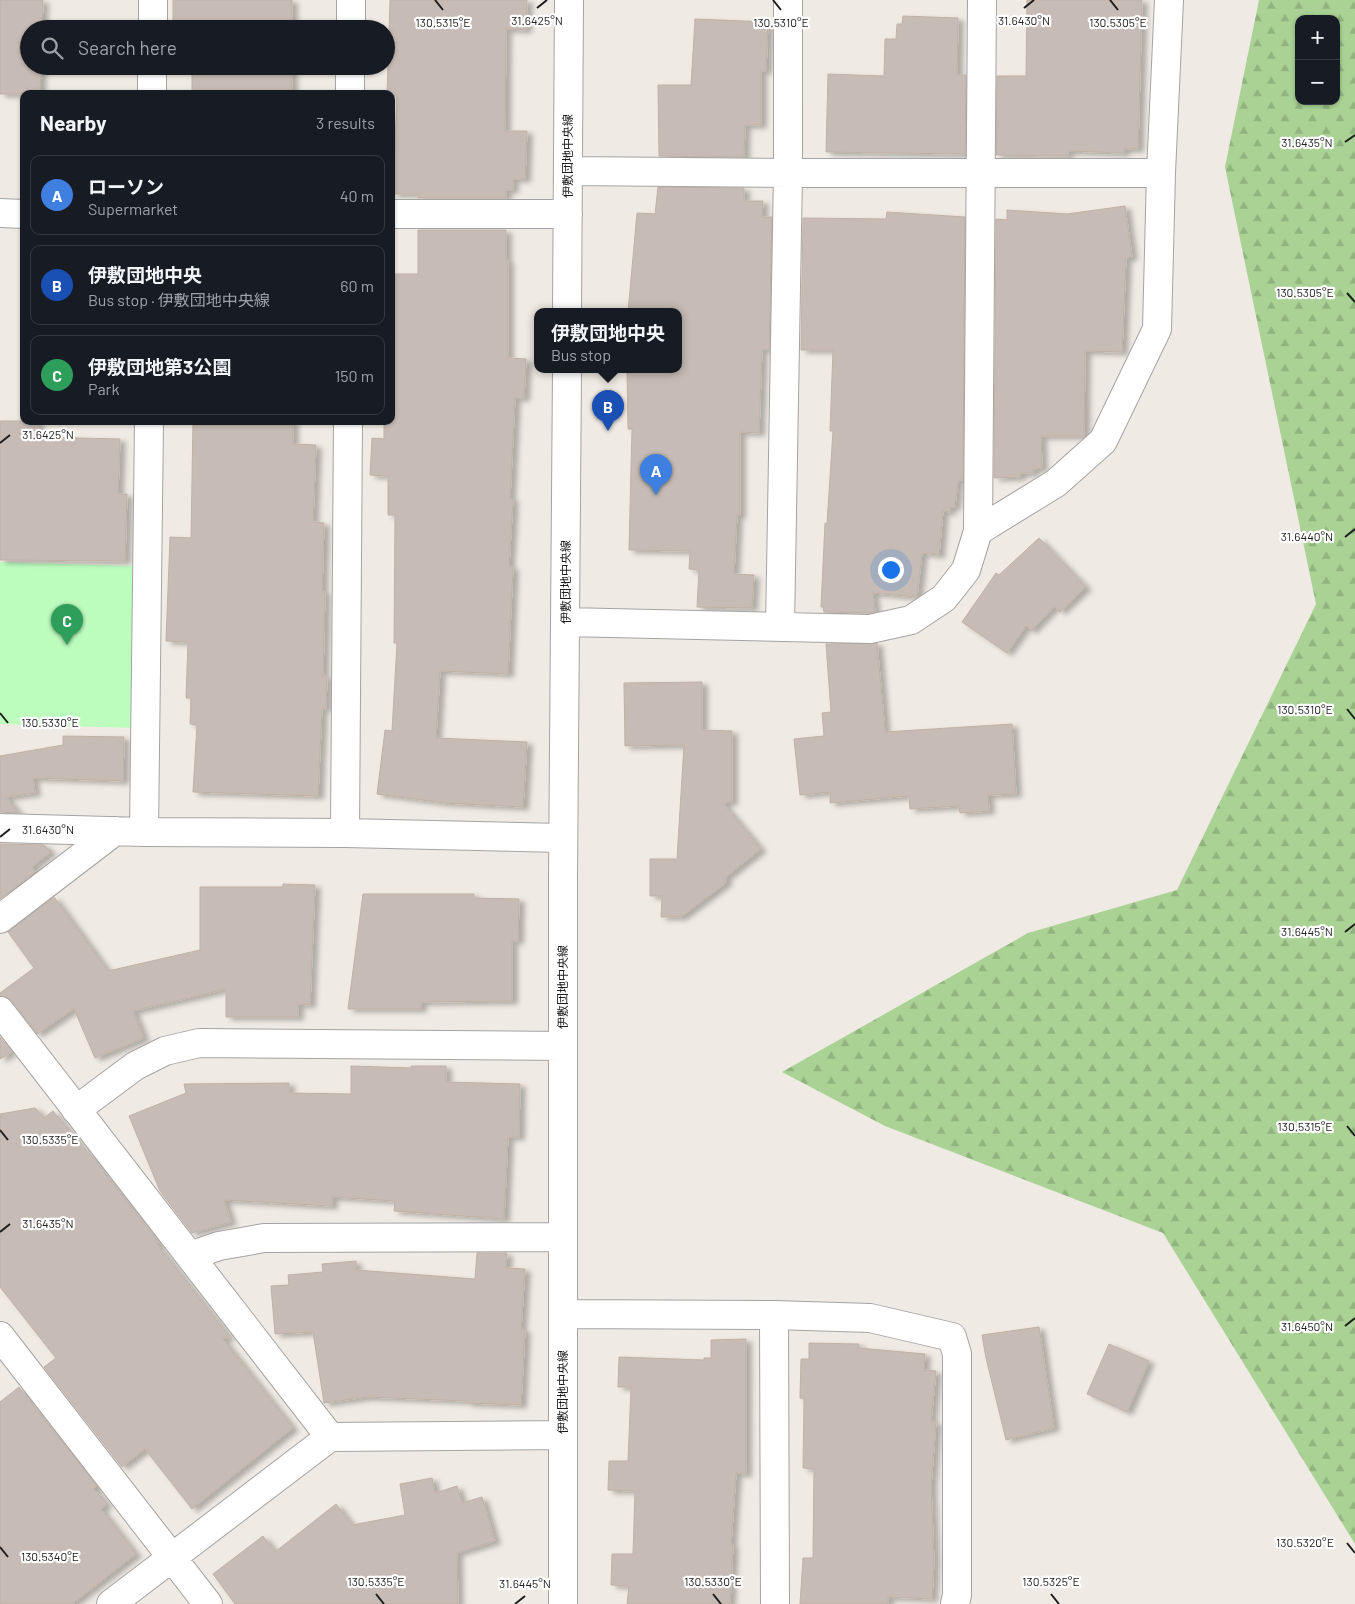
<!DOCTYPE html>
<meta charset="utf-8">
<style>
body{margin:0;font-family:Barlow,"Noto Sans JP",sans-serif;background:#20242c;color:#f1f3f6}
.controls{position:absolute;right:15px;top:15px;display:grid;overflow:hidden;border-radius:10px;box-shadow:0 1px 4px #0004}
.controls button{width:45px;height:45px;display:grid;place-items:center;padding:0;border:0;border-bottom:1px solid #363941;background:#171b24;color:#f1f3f6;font:25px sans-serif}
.you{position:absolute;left:890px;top:569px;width:18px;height:18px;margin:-12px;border:4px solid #fff;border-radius:50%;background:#1a73e8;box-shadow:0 0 0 8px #1a73e833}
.badge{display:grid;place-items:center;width:32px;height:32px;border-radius:50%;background:#2563eb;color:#fff;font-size:16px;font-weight:700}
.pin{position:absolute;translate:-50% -41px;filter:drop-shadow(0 1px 2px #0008)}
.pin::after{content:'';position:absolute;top:26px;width:18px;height:15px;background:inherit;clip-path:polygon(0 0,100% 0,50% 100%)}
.popup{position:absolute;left:534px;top:308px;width:148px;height:65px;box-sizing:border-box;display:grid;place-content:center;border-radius:10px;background:#171b24;filter:drop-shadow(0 1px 4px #0005);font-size:16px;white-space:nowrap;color:#9ea1a6}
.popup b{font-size:19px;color:#f1f3f6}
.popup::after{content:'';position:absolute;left:50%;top:100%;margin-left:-10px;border:10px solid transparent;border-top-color:#171b24}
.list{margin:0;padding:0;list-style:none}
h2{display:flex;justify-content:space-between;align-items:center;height:65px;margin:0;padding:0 20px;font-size:21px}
h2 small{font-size:16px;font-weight:400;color:#9ea1a6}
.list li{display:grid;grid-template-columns:32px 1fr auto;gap:15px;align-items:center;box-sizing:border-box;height:80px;margin:0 10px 10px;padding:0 10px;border:1px solid #363941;border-radius:10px}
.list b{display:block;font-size:19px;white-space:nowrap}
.list p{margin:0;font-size:16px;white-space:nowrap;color:#9ea1a6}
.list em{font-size:16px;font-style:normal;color:#9ea1a6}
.icon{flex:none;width:28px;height:28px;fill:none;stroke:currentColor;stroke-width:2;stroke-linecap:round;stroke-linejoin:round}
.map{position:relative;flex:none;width:1355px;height:1604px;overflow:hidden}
.search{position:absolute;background:#171b24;box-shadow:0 1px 4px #0004;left:20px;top:20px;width:375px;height:55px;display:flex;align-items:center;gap:12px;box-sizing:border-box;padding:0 18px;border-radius:28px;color:#9ea1a6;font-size:19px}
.panel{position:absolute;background:#171b24;box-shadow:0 1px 4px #0004;left:20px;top:90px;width:375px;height:335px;border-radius:10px}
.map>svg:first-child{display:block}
.forest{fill:url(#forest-firs);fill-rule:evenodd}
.park{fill:#bcfdbe}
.building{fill:#c7bcb5;stroke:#c2b0a4;filter:url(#shadow)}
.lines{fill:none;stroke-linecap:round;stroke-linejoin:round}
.minor-casing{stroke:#a4a4a4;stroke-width:30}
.minor{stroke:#fff;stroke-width:28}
.ticks{fill:none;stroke:#1d1d1d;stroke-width:2}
.labels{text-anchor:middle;stroke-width:4.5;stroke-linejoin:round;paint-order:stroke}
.street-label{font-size:12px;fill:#1d1d1d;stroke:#fff}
.ticks-label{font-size:12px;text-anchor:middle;fill:#1d1d1d;stroke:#fff;stroke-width:4.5;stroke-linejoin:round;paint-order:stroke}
</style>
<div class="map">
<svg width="1355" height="1604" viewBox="0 0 1355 1604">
<defs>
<pattern id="forest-firs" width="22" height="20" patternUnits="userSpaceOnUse" patternTransform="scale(1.25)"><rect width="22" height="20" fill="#a9d294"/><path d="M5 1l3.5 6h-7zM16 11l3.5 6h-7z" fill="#91b47f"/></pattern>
<filter id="shadow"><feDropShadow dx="5.5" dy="3" stdDeviation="2.5" flood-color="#0004"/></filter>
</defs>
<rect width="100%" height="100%" fill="#efeae3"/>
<path class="forest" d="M 1259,0 L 1355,0 L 1355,1544 L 1163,1233 L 885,1126 L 782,1072 L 1028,933 L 1177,890 L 1316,604 L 1225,167 ZM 1299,19 L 1336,19 L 1336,101 L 1299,101 Z"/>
<path class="park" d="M 0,562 L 132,566 L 135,728 L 0,724 Z"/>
<path class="building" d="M 0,0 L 43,0 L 42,29 L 29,29 L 29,66 L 41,66 L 40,94 L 0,94 Z
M 173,0 L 292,0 L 292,29 L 173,29 Z
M 390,0 L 527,0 L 526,30 L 506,29 L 505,131 L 527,131 L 525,179 L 513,179 L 513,190 L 506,190 L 506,198 L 418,198 L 418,194 L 393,194 L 397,96 L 387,94 Z
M 1027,0 L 1142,0 L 1138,149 L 1124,149 L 1124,153 L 1068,151 L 1068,156 L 996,155 L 997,76 L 1026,76 Z
M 903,16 L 958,18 L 957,75 L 966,75 L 965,154 L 826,152 L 828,74 L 884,76 L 885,39 L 896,39 L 897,24 L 902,24 Z
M 695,19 L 768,22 L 766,71 L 761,71 L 761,125 L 745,125 L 744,157 L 659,156 L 658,85 L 691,85 Z
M 192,66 L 292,66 L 292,94 L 192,94 Z
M 658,187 L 744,188 L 744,201 L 763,201 L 762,217 L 772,217 L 769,349 L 762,349 L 759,433 L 740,432 L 740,515 L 737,515 L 734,574 L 754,575 L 752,608 L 697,607 L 699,570 L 689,569 L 690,551 L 629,550 L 632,429 L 628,429 L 627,370 L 678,370 L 678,312 L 628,312 L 637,213 L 655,214 Z
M 1125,206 L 1132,257 L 1126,258 L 1122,352 L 1085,351 L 1084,436 L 1041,436 L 1042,468 L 1033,469 L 1034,473 L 1021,473 L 1020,477 L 994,478 L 996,219 L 1007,220 L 1007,210 L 1067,214 Z
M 887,212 L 965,217 L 963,480 L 958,480 L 955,507 L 950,507 L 950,512 L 943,511 L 939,555 L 922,553 L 917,597 L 873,593 L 875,612 L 868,613 L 824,612 L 823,607 L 821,607 L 825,523 L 827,524 L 833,431 L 830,431 L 833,350 L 801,350 L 803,218 L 886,219 Z
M 418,230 L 506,230 L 506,260 L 508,260 L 508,358 L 526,359 L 524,398 L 515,398 L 510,499 L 513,499 L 509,567 L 513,567 L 508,674 L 440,671 L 436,738 L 527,742 L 523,807 L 445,803 L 377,794 L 385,730 L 392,731 L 397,643 L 394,643 L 395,515 L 388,515 L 388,476 L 370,475 L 372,438 L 384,439 L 384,422 L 391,422 L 391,274 L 418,274 Z
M 0,421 L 38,421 L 38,437 L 120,439 L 118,494 L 127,494 L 125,561 L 0,560 Z
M 193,421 L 293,421 L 293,444 L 316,445 L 313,522 L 324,523 L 322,592 L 325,592 L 323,676 L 327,676 L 326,709 L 322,708 L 318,796 L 193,792 L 197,725 L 190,724 L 191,698 L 186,698 L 188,642 L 166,641 L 170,537 L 191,538 Z
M 1039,538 L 1086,587 L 1060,612 L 1055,606 L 1031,631 L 1026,626 L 1007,653 L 962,622 L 996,573 L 999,575 Z
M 877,643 L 885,732 L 1012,724 L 1016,794 L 988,795 L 989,811 L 960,813 L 959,806 L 910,809 L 909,796 L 830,803 L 830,792 L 800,795 L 794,739 L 824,736 L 822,713 L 831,712 L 826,644 Z
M 702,682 L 702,730 L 732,731 L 732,802 L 723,803 L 761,849 L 726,877 L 726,883 L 681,917 L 661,917 L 662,896 L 650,896 L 650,859 L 677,859 L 684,745 L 625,746 L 624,683 Z
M 63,736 L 124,737 L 123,781 L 33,778 L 35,793 L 6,797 L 19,813 L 0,812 L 0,756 L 63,745 Z
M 0,844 L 44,845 L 51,852 L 32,867 L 35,872 L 0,899 Z
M 283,884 L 315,885 L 310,1005 L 298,1004 L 298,1017 L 226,1017 L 226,989 L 133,1011 L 144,1038 L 95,1058 L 74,1009 L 37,1034 L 12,1001 L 6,997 L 0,996 L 0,993 L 34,968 L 8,932 L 54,897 L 108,971 L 200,950 L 200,887 L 283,887 Z
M 363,894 L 474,894 L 474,898 L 519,899 L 518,941 L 512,941 L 512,1001 L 421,1002 L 421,1009 L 348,1009 Z
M 0,1037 L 12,1052 L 0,1059 Z
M 351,1066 L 411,1068 L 411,1066 L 446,1066 L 446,1082 L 520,1084 L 519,1137 L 508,1137 L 504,1219 L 394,1211 L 395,1201 L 332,1197 L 332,1206 L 224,1200 L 231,1222 L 192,1233 L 160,1191 L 129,1116 L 186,1093 L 184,1084 L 289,1083 L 289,1093 L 351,1094 Z
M 35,1108 L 44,1118 L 53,1111 L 88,1154 L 89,1153 L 159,1243 L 157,1244 L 230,1338 L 222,1338 L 293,1428 L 192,1509 L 145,1449 L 122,1467 L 44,1367 L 56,1358 L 0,1287 L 0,1114 Z
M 477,1253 L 507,1253 L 506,1268 L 525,1269 L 521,1330 L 525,1330 L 521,1405 L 467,1403 L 467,1401 L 367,1397 L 324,1403 L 313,1332 L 275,1334 L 271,1286 L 289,1285 L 288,1275 L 323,1272 L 322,1264 L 356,1261 L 356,1270 L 475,1279 Z
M 1039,1327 L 1054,1428 L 1006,1440 L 986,1358 L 982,1335 Z
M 746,1339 L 746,1474 L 736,1473 L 731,1545 L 733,1545 L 730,1604 L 627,1604 L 629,1586 L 611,1585 L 612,1554 L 633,1554 L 635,1491 L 608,1490 L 609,1461 L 628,1461 L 631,1387 L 618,1387 L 619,1357 L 704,1360 L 704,1358 L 711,1358 L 711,1340 Z
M 809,1343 L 859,1344 L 859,1348 L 925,1354 L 924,1370 L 936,1371 L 931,1421 L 936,1422 L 931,1486 L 934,1561 L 932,1599 L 888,1597 L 888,1604 L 800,1604 L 803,1558 L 813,1558 L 814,1469 L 803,1468 L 804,1399 L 800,1398 L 801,1359 L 809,1359 Z
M 1109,1344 L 1149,1361 L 1127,1412 L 1087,1394 Z
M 19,1387 L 97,1486 L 94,1489 L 107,1504 L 101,1509 L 136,1554 L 72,1604 L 0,1604 L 0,1402 Z
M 432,1478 L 435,1493 L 457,1486 L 462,1503 L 482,1497 L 495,1541 L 457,1553 L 458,1604 L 235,1604 L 213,1574 L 263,1536 L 275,1552 L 336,1504 L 352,1525 L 405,1515 L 400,1484 Z"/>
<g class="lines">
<defs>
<path id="minor" d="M 153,29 L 153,0
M 351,29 L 351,0
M 152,94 L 152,66
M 350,94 L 350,66
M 568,171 L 788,173 L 1161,173
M 0,213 L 24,214
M 391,214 L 568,214
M 567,312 L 569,0
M 978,531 L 1056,483 L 1103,441 L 1157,329 L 1161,173 L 1169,0
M 566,622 L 870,629 L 911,620 L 944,598 L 966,570 L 978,531 L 982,0
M 780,627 L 788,173 L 788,0
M 0,828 L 144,832 L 345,833 L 563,838
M 144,832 L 149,421
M 345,833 L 348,421
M 0,919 L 115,831
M 0,1011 L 330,1437
M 76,1110 L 135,1066 L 165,1051 L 199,1043 L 563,1046
M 190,1256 L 219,1246 L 264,1238 L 563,1237
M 563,1314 L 774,1315 L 870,1318 L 952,1337 L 957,1354 L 957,1595 L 955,1604
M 774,1315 L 775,1604
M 0,1336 L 208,1604
M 111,1604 L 330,1437 L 563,1435
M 563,1604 L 563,877 L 567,370"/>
</defs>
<use href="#minor" class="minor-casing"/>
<use href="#minor" class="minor"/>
</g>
<path class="ticks" d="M 435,0 L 443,10M 773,0 L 781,10M 1110,0 L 1118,10M 537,8 L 547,0M 1024,8 L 1034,0M 1345,142 L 1355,135M 1347,293 L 1355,302M 0,443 L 10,435M 1345,537 L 1355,529M 1347,709 L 1355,719M 0,713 L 8,723M 0,837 L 10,829M 1345,932 L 1355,924M 1347,1126 L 1355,1136M 0,1130 L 8,1140M 0,1232 L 10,1224M 1345,1326 L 1355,1318M 1347,1543 L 1355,1553M 0,1547 L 8,1557M 376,1594 L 384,1604M 713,1594 L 721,1604M 1051,1594 L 1059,1604M 515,1604 L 525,1596"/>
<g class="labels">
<g class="street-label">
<text transform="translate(568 156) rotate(-90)" y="4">伊敷団地中央線</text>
<text transform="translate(566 582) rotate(-90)" y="4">伊敷団地中央線</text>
<text transform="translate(563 987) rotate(-90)" y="4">伊敷団地中央線</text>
<text transform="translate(563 1392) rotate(-90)" y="4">伊敷団地中央線</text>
</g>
</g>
<g class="ticks-label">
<text x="537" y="25">31.6425°N</text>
<text x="1024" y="25">31.6430°N</text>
<text x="781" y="27">130.5310°E</text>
<text x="443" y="27">130.5315°E</text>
<text x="1118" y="27">130.5305°E</text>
<text x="1307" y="147">31.6435°N</text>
<text x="1305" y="297">130.5305°E</text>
<text x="48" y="439">31.6425°N</text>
<text x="1307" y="541">31.6440°N</text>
<text x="1305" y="714">130.5310°E</text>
<text x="50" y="727">130.5330°E</text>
<text x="48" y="834">31.6430°N</text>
<text x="1307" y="936">31.6445°N</text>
<text x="1305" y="1131">130.5315°E</text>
<text x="50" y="1144">130.5335°E</text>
<text x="48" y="1228">31.6435°N</text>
<text x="1307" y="1331">31.6450°N</text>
<text x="1305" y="1547">130.5320°E</text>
<text x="50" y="1561">130.5340°E</text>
<text x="376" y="1586">130.5335°E</text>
<text x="713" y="1586">130.5330°E</text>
<text x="1051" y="1586">130.5325°E</text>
<text x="525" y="1588">31.6445°N</text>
</g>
</svg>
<div class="controls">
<button>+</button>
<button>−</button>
</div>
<div class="you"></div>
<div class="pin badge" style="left:656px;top:495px;background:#3f7fe0">A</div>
<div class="pin badge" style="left:608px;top:431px;background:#1a4fb4">B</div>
<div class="popup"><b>伊敷団地中央</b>Bus stop</div>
<div class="pin badge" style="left:67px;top:645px;background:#2e9e5b">C</div>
<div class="search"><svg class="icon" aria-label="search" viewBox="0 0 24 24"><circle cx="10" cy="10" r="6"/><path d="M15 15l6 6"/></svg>Search here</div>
<section class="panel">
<h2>Nearby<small>3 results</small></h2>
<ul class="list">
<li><span class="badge" style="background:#3f7fe0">A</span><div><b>ローソン</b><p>Supermarket</p></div><em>40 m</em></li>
<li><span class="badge" style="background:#1a4fb4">B</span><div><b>伊敷団地中央</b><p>Bus stop · 伊敷団地中央線</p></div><em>60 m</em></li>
<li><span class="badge" style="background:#2e9e5b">C</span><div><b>伊敷団地第3公園</b><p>Park</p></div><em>150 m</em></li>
</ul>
</section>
</div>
